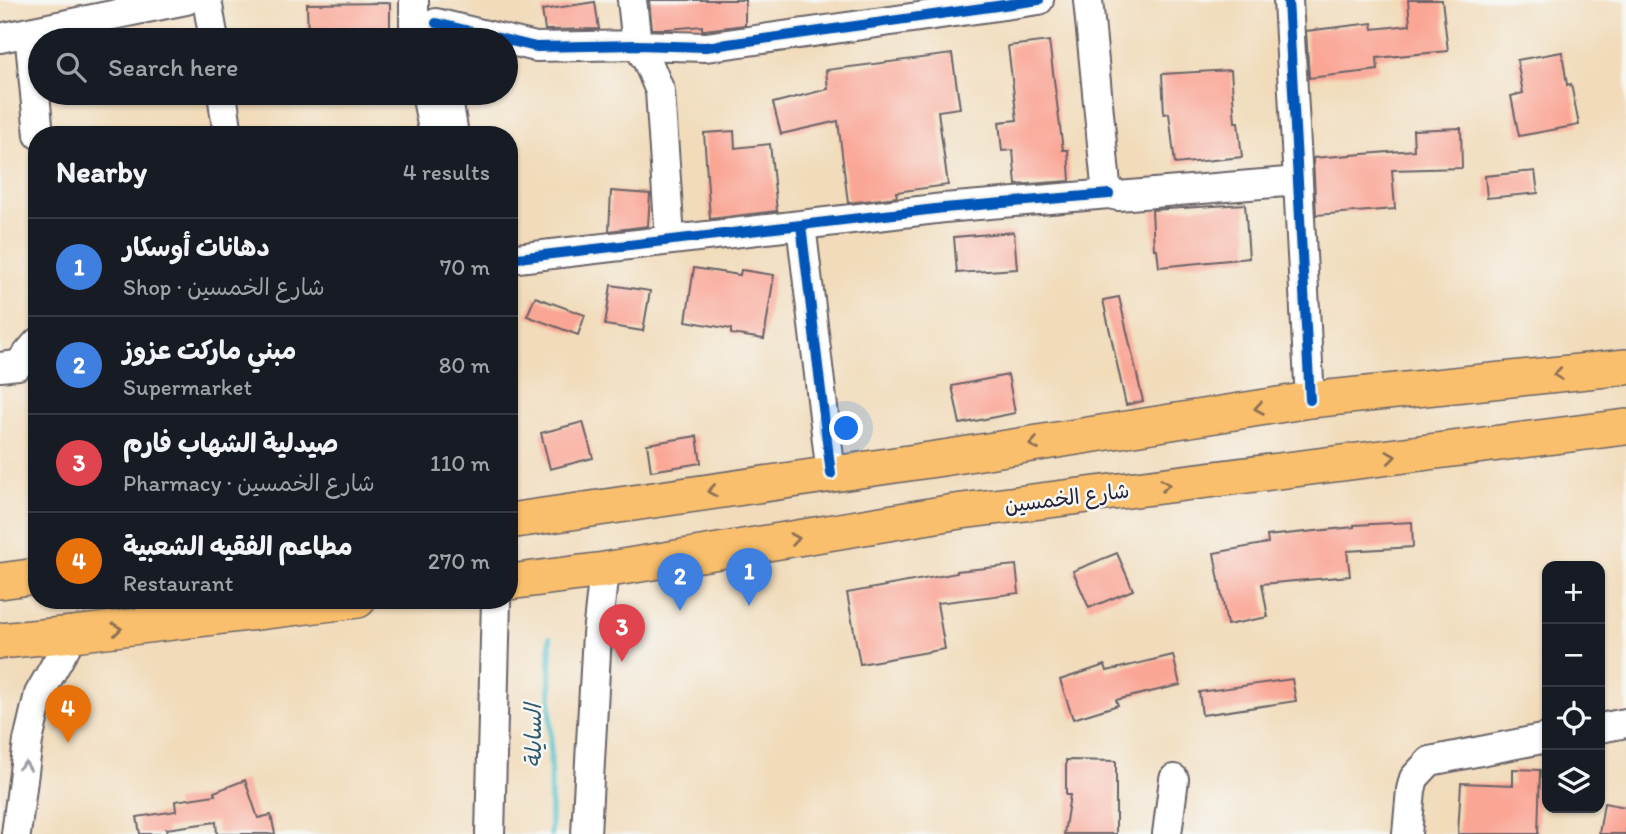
<!DOCTYPE html>
<meta charset="utf-8">
<style>
body{margin:0;font-family:Itim,"Playpen Sans Arabic",sans-serif;background:#242831;color:#f1f3f6}
.controls{position:absolute;right:21px;bottom:21px;display:grid;overflow:hidden;border-radius:14px;box-shadow:0 2px 5px #0004}
.controls button{width:63px;height:63px;display:grid;place-items:center;padding:0;border:0;border-bottom:2px solid #363941;background:#171b24;color:#f1f3f6;font:35px sans-serif}
.you{position:absolute;left:847px;top:429px;width:24px;height:24px;margin:-18px;border:5px solid #fff;border-radius:50%;background:#1a73e8;box-shadow:0 0 0 10px #1a73e833}
.badge{display:grid;place-items:center;width:46px;height:46px;border-radius:50%;background:#d1495b;color:#fff;font-size:23px;font-weight:700}
.pin{position:absolute;translate:-50% -58px;filter:drop-shadow(0 2px 4px #0008)}
.pin::after{content:'';position:absolute;top:37px;width:24px;height:21px;background:inherit;clip-path:polygon(0 0,100% 0,50% 100%)}
.list{margin:0;padding:0;list-style:none}
h2{display:flex;justify-content:space-between;align-items:center;height:91px;margin:0;padding:0 28px;font-size:30px}
h2 small{font-size:23px;font-weight:400;color:#9ea1a6}
.list li{display:grid;grid-template-columns:46px 1fr auto;gap:21px;align-items:center;box-sizing:border-box;height:98px;padding:0 28px;border-top:2px solid #363941}
.list b{display:block;font-size:26px;white-space:nowrap}
.list p{margin:0;font-size:23px;white-space:nowrap;color:#9ea1a6}
.list em{font-size:23px;font-style:normal;color:#9ea1a6}
.icon{flex:none;width:38px;height:38px;fill:none;stroke:currentColor;stroke-width:2;stroke-linecap:round;stroke-linejoin:round}
.map{position:relative;flex:none;width:1626px;height:834px;overflow:hidden}
.search{position:absolute;background:#171b24;box-shadow:0 2px 5px #0004;left:28px;top:28px;width:490px;height:77px;display:flex;align-items:center;gap:18px;box-sizing:border-box;padding:0 24px;border-radius:38px;color:#9ea1a6;font-size:26px}
.panel{position:absolute;background:#171b24;box-shadow:0 2px 5px #0004;left:28px;top:126px;width:490px;height:483px;border-radius:28px}
.map>svg:first-child{display:block}
.lines{fill:none;stroke-linecap:round;stroke-linejoin:round}
.stream{stroke:#52bfca;stroke-width:6}
.building{fill:#faa695}
.minor-casing{stroke:#6a6367;stroke-width:32}
.major-casing{stroke:#6a6367;stroke-width:38}
.minor{stroke:#fff;stroke-width:28}
.major{stroke:#f9bf6c;stroke-width:35}
.cycleway-casing{stroke:#f6f6f2;stroke-width:15}
.cycleway{stroke:#0057b8;stroke-width:10}
.oneway{stroke:#8e7054}
.oneway2{stroke:#9c9ca7}
.labels{text-anchor:middle;stroke-width:5;stroke-linejoin:round;paint-order:stroke}
.street-label{font-size:21px;fill:#22223b;stroke:#f6f6f2}
.water-label{font-size:23px;font-style:italic;fill:#33596d;stroke:#f6f6f2}
</style>
<div class="map">
<svg width="1626" height="834" viewBox="0 0 1626 834">
<rect width="100%" height="100%" fill="#f6f6f2"/>
<filter id="ink" filterUnits="userSpaceOnUse"><feTurbulence type="fractalNoise" baseFrequency=".0143" numOctaves="2"/><feDisplacementMap in="SourceGraphic" scale="14" xChannelSelector="R" yChannelSelector="G"/><feConvolveMatrix kernelMatrix="1 2 1 2 8 2 1 2 1" color-interpolation-filters="sRGB"/></filter>
<filter id="wash" filterUnits="userSpaceOnUse"><feTurbulence type="fractalNoise" baseFrequency=".00686" numOctaves="4" result="noise"/><feDisplacementMap in="SourceGraphic" scale="28" xChannelSelector="R" yChannelSelector="G"/><feGaussianBlur stdDeviation="1.57" result="paint"/><feColorMatrix in="noise" values="0 0 0 0 0 0 0 0 0 0 0 0 0 0 0 0 0 1.4 0 .05"/><feComposite in="paint" operator="in"/></filter>
<g filter="url(#wash)">
<rect width="100%" height="100%" fill="#f1dbba"/>
<g class="lines">
<path class="stream" d="M 550,638 L 551,834"/>
</g>
<g id="blocks">
<path class="building" d="M 649,0 L 745,0 L 745,25 L 705,30 L 702,30 L 702,26 L 668,29 L 652,29 Z
M 1408,0 L 1442,0 L 1448,51 L 1377,58 L 1378,70 L 1309,78 L 1306,31 L 1372,23 L 1373,29 L 1410,25 Z
M 595,2 L 599,29 L 545,30 L 542,10 Z
M 390,3 L 390,40 L 308,40 L 307,4 Z
M 1049,41 L 1063,150 L 1068,150 L 1070,181 L 1016,185 L 1013,150 L 1002,151 L 999,122 L 1017,120 L 1008,46 Z
M 1562,52 L 1567,85 L 1571,84 L 1579,125 L 1519,136 L 1511,96 L 1523,93 L 1517,60 Z
M 952,54 L 960,108 L 938,111 L 948,185 L 896,192 L 897,197 L 848,203 L 838,121 L 781,134 L 773,103 L 828,89 L 826,70 Z
M 1231,70 L 1235,122 L 1238,122 L 1242,157 L 1175,164 L 1169,113 L 1164,114 L 1162,74 Z
M 1461,128 L 1462,168 L 1392,170 L 1395,209 L 1316,215 L 1313,158 L 1414,150 L 1413,130 Z
M 734,131 L 735,148 L 770,144 L 777,211 L 710,219 L 704,133 Z
M 1535,171 L 1538,193 L 1487,198 L 1485,176 Z
M 611,191 L 650,194 L 648,226 L 609,231 Z
M 1245,204 L 1249,258 L 1159,267 L 1157,249 L 1154,249 L 1152,210 Z
M 1014,232 L 1017,269 L 957,273 L 954,237 Z
M 694,268 L 740,275 L 741,270 L 774,275 L 764,339 L 731,334 L 731,329 L 686,321 Z
M 611,285 L 650,291 L 643,331 L 605,325 Z
M 535,297 L 585,315 L 578,335 L 527,316 Z
M 1119,297 L 1143,401 L 1126,405 L 1103,300 Z
M 1008,375 L 1015,413 L 960,424 L 952,386 Z
M 583,422 L 593,458 L 550,469 L 541,433 Z
M 697,436 L 701,463 L 651,471 L 647,444 Z
M 1412,522 L 1413,547 L 1347,551 L 1350,576 L 1262,584 L 1268,617 L 1227,625 L 1214,553 L 1268,543 L 1267,536 L 1354,527 L 1354,525 Z
M 1117,553 L 1133,590 L 1089,608 L 1073,571 Z
M 1016,565 L 1019,593 L 937,603 L 945,649 L 860,664 L 847,593 L 957,573 L 957,571 Z
M 1173,655 L 1180,685 L 1116,700 L 1118,705 L 1073,719 L 1060,680 L 1105,665 L 1107,671 Z
M 1292,679 L 1296,701 L 1202,715 L 1199,692 Z
M 1066,760 L 1116,761 L 1116,834 L 1064,834 L 1070,795 L 1066,795 Z
M 1513,769 L 1540,770 L 1538,834 L 1458,834 L 1461,783 L 1513,785 Z
M 245,780 L 258,818 L 271,815 L 275,834 L 217,834 L 216,822 L 166,829 L 167,834 L 140,834 L 137,817 L 176,811 L 175,801 L 215,795 L 214,792 Z
M 1604,803 L 1626,807 L 1626,834 L 1599,834 Z"/>
</g>
</g>
<g filter="url(#ink)">
<use href="#blocks" fill-opacity="0" stroke="#6a6367" stroke-width="2"/>
<g class="lines">
<defs>
<path id="minor" d="M 207,0 L 214,40
M 414,0 L 414,24 L 417,40
M 632,0 L 637,45 L 647,60 L 660,91 L 670,239
M 1088,0 L 1106,185 L 1109,194 L 1118,196 L 1298,181
M 1288,0 L 1310,400
M 436,23 L 536,47 L 637,45 L 706,47 L 1039,0
M 0,38 L 29,32
M 222,93 L 228,135
M 426,93 L 434,135
M 447,93 L 454,135
M 39,135 L 29,32 L 186,0
M 509,259 L 801,225
M 0,367 L 18,365 L 37,343
M 831,474 L 801,225 L 944,208 L 1109,194
M 1600,728 L 1626,723
M 16,834 L 28,741 L 39,694 L 73,634
M 490,834 L 496,600
M 586,834 L 597,634 L 604,570
M 1167,834 L 1174,779
M 1407,834 L 1411,790 L 1414,778 L 1430,761 L 1547,738"/>
<path id="major" d="M 509,521 L 943,458 L 1310,400 L 1626,367
M 0,581 L 37,576
M 509,582 L 604,570 L 954,512 L 1626,427
M 0,641 L 73,634 L 358,600"/>
</defs>
<use href="#minor" class="minor-casing"/>
<use href="#major" class="major-casing"/>
<use href="#minor" class="minor"/>
<use href="#major" class="major"/>
<defs>
<path id="cycleway" d="M 1288,0 L 1310,400
M 436,23 L 536,47 L 637,45 L 706,47 L 1039,0
M 509,259 L 801,225
M 831,474 L 801,225 L 944,208 L 1109,194"/>
</defs>
<use href="#cycleway" class="cycleway-casing"/>
<use href="#cycleway" class="cycleway"/>
</g>
<defs><path id="oneway-chevron" d="M-2-3.5L2.5 0L-2 3.5" fill="none" stroke-width="1.6" stroke-linecap="round" stroke-linejoin="round" transform="scale(1.75)"/></defs>
<g class="oneway">
<use href="#oneway-chevron" transform="translate(1558 374) rotate(174)"/>
<use href="#oneway-chevron" transform="translate(1259 408) rotate(171)"/>
<use href="#oneway-chevron" transform="translate(1034 444) rotate(171)"/>
<use href="#oneway-chevron" transform="translate(1391 457) rotate(-7)"/>
<use href="#oneway-chevron" transform="translate(1165 485) rotate(-7)"/>
<use href="#oneway-chevron" transform="translate(712 491) rotate(172)"/>
<use href="#oneway-chevron" transform="translate(795 539) rotate(-9)"/>
<use href="#oneway-chevron" transform="translate(117 629) rotate(-7)"/>
</g>
<use class="oneway2" href="#oneway-chevron" transform="translate(25 766) rotate(-83)"/>
</g>
<g class="labels">
<g class="street-label">
<text transform="translate(1067 498) rotate(-7)" y="7">شارع الخمسين</text>
</g>
<g class="water-label">
<text transform="translate(533 736) rotate(-90)" y="8">السايلة</text>
</g>
</g>
</svg>
<div class="controls">
<button>+</button>
<button>−</button>
<button><svg class="icon" aria-label="locate" viewBox="0 0 24 24"><circle cx="12" cy="12" r="6"/><path d="M12 2v4M12 18v4M2 12h4M18 12h4"/></svg></button>
<button><svg class="icon" aria-label="layers" viewBox="0 0 24 24"><path d="M12 4l9 5-9 5-9-5zM3 14l9 5 9-5"/></svg></button>
</div>
<div class="you"></div>
<div class="pin badge" style="left:749px;top:606px;background:#3f7fe0">1</div>
<div class="pin badge" style="left:680px;top:611px;background:#3f7fe0">2</div>
<div class="pin badge" style="left:622px;top:662px;background:#e0444e">3</div>
<div class="pin badge" style="left:68px;top:743px;background:#e8710a">4</div>
<div class="search"><svg class="icon" aria-label="search" viewBox="0 0 24 24"><circle cx="10" cy="10" r="6"/><path d="M15 15l6 6"/></svg>Search here</div>
<section class="panel">
<h2>Nearby<small>4 results</small></h2>
<ul class="list">
<li><span class="badge" style="background:#3f7fe0">1</span><div><b>دهانات أوسكار</b><p>Shop · شارع الخمسين</p></div><em>70 m</em></li>
<li><span class="badge" style="background:#3f7fe0">2</span><div><b>مبني ماركت عزوز</b><p>Supermarket</p></div><em>80 m</em></li>
<li><span class="badge" style="background:#e0444e">3</span><div><b>صيدلية الشهاب فارم</b><p>Pharmacy · شارع الخمسين</p></div><em>110 m</em></li>
<li><span class="badge" style="background:#e8710a">4</span><div><b>مطاعم الفقيه الشعبية</b><p>Restaurant</p></div><em>270 m</em></li>
</ul>
</section>
</div>
